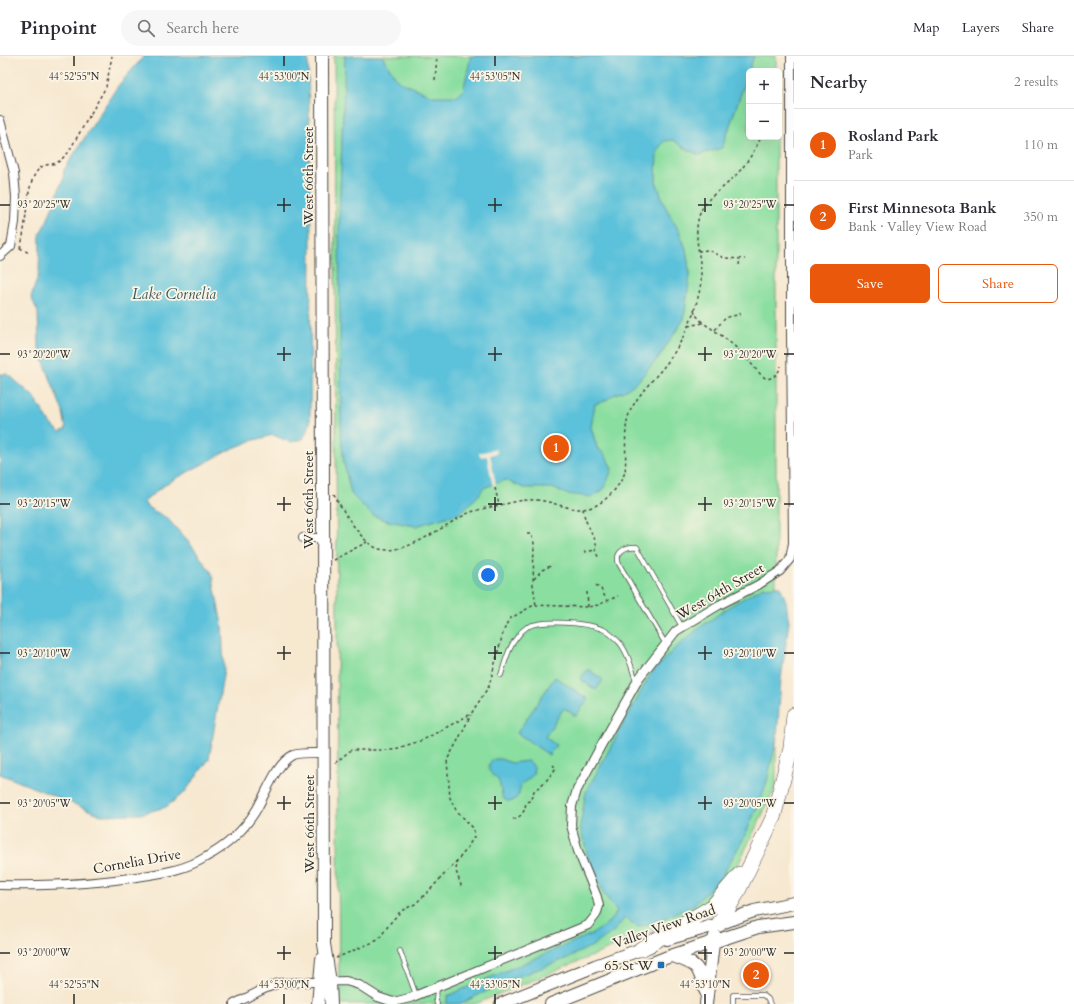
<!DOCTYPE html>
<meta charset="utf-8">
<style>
body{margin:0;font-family:Cardo,serif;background:#f7f7f7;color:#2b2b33}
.controls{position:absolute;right:12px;top:12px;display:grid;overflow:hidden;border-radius:6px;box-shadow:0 4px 16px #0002}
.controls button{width:36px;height:36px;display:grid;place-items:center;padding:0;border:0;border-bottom:1px solid #e1e1e2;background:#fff;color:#2b2b33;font:20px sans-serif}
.you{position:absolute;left:488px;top:519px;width:14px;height:14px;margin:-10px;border:3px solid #fff;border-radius:50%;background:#1a73e8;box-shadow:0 0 0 6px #1a73e833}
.badge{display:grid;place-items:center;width:26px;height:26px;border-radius:50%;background:#ea580c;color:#fff;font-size:13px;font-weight:700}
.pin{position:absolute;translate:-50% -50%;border:2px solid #fff;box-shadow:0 1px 4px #0006}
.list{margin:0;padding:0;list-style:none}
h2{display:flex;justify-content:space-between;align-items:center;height:52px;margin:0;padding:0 16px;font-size:17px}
h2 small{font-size:13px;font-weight:400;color:#7c7c81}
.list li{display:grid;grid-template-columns:26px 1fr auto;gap:12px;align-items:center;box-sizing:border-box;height:72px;padding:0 16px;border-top:1px solid #e1e1e2}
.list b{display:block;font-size:15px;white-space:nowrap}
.list p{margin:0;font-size:13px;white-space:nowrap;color:#7c7c81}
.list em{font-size:13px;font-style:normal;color:#7c7c81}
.actions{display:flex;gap:8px;padding:12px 16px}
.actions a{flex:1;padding:9px 0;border:1px solid #ea580c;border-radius:6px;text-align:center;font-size:14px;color:#ea580c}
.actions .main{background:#ea580c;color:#fff}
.icon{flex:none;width:22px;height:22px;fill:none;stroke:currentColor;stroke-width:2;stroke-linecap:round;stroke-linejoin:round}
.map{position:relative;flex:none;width:794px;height:948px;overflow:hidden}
header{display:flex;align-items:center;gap:24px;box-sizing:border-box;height:56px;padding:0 20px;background:#fff;border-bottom:1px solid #e1e1e2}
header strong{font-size:19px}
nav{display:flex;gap:22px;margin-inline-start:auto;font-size:14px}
.search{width:280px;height:36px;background:#f7f7f7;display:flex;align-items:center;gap:10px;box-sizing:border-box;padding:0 14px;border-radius:22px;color:#7c7c81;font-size:15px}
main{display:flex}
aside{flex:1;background:#fff}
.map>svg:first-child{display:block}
.green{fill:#8adea0;stroke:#5a8466}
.water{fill:#5cc1da;stroke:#447682}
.pier{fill:#f7e8d0}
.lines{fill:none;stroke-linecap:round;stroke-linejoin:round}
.lane-casing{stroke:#4a4744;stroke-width:5.5}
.street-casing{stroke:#4a4744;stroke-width:10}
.secondary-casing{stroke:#4a4744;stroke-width:14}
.highway-casing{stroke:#4a4744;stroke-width:16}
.path{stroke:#4a4744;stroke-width:1.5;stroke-dasharray:3 3;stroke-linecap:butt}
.lane{stroke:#fff;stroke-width:4}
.street{stroke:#fff;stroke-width:8}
.secondary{stroke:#fff;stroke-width:12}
.highway{stroke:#fff;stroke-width:15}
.ticks{fill:none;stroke:#2b2b2b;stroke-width:1.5}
.poi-dot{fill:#1f6fb2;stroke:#fcf5e5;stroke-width:1.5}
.labels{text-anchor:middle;stroke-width:3.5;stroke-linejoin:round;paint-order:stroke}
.street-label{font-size:14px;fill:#2b2b2b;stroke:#fcf5e5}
.poi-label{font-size:14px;fill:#2b2b2b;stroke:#fcf5e5;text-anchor:end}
.water-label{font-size:15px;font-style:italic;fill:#3a5860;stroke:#fcf5e5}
.ticks-label{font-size:10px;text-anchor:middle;fill:#2b2b2b;stroke:#fcf5e5;stroke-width:3.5;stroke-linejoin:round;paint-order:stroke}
</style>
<header>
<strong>Pinpoint</strong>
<div class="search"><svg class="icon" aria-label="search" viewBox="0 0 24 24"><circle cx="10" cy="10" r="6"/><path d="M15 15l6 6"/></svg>Search here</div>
<nav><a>Map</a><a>Layers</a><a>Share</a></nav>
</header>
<main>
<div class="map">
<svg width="794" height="948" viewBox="0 0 794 948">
<rect width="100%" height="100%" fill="#fcf5e5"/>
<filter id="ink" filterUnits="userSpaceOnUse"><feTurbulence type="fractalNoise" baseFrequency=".025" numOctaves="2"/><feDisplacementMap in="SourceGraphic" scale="8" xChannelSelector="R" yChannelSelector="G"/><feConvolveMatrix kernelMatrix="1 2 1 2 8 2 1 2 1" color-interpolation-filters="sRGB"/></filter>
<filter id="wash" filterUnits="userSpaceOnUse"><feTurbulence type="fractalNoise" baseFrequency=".012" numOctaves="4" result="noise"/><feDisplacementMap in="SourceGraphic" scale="16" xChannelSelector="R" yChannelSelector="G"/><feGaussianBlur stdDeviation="0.9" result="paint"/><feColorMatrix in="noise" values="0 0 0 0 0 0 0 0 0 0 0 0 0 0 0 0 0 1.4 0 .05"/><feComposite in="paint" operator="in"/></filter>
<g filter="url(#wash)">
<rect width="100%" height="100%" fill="#f7e8d0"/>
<path class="green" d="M 334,0 L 776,0 L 776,15 L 749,15 L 749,81 L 776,81 L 776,730 L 733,819 L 687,861 L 475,948 L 339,948 Z"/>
<path class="water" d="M 144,0 L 308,0 L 311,183 L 310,368 L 303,383 L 290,386 L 273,379 L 251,385 L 231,393 L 173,424 L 159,433 L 144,446 L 147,451 L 167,462 L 192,490 L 212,517 L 222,569 L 224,614 L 209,703 L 185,736 L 166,751 L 140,758 L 101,759 L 0,718 L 0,318 L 8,318 L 34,341 L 50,367 L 60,376 L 66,373 L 63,356 L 39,293 L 38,256 L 31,241 L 39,217 L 40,177 L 47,165 L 63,123 L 64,114 L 117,31 Z
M 345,0 L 382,0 L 398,25 L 433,40 L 458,40 L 463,35 L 471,0 L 754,0 L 722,92 L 699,99 L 681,90 L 673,84 L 664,85 L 657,95 L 656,125 L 665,150 L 679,175 L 686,193 L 690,219 L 684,263 L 659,301 L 639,324 L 626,334 L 613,339 L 605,345 L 595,348 L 591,371 L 597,392 L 605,398 L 612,413 L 604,433 L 593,441 L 566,438 L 552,432 L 524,432 L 505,424 L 483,432 L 479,439 L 460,457 L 416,470 L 388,465 L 372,459 L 351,438 L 344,408 L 341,378 L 339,164 Z
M 780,530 L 786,545 L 789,566 L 781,623 L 777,681 L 766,729 L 745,780 L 722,820 L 694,849 L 658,865 L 638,871 L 625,862 L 613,876 L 592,890 L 565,903 L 509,924 L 460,948 L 447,948 L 447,940 L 592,878 C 603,871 611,866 617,855 L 604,838 L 588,801 L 580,770 L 586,736 L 650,619 L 674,593 L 698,573 L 730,550 L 763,531 Z
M 588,613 L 603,624 L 596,634 L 580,623 Z
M 555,621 L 588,643 L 576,660 L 564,652 L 545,681 L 556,689 L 549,699 L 517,677 Z
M 494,703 L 500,703 L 512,707 L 527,705 L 530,706 L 534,711 L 533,719 L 521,729 L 518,740 L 513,745 C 498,747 503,733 498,724 C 495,720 491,719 489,714 L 489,708 Z"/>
<path class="pier" d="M 496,393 L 497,397 L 490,399 L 496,429 L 493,430 L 487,400 L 480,401 L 479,397 Z"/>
</g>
<g filter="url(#ink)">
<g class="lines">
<defs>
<path id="lane" d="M 665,587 L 619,508 C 614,496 626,490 637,491 L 682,571
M 501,619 C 505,606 509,590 518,580 C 520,577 524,573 527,571 C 543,563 586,567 602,573 C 608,575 615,582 619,586 C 628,596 632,613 636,625
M 400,895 L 416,939
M 437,931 L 436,944 L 437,948
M 733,948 L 733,939 L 763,939 L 768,943 L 770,948"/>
<path id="street" d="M 0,64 L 14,117 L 16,141 L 15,166 L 11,190 L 0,200
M 303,482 L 323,482
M 0,829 C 48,830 95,828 143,820 C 164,817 187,813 206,801 C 225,791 243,775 255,756 C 266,739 275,708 293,699 C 300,696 316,697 324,697
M 234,948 L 264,933 L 279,927 L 346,925 L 359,929 L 378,941 L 393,946 L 410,942 L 588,869 L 596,859 L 599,850 L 597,841 L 578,795 L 571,769 L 572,750 L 577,734 L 603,686 L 639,622 L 676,575 L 719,549 L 758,529 L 780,515 L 790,503 L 793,487 L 791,275 L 791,0"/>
<path id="secondary" d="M 322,0 L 324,888 L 330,926 L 331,948
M 667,883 L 719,868 L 754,855 L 794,847
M 673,900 C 698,909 698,909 705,934
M 318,948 L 322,903
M 501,948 L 595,910 L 650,890
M 551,948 L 665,902 L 758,871 L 794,866
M 706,948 L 713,887 L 715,880"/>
<path id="highway" d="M 719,868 L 737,837 L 773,762 L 791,692 L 794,659
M 641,893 L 712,851 L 740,818"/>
</defs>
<use href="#lane" class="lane-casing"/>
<use href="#street" class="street-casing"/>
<use href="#secondary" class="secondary-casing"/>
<use href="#highway" class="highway-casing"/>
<path class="path" d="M 435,24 L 437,0
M 779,41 L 782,34
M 20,192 C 28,170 24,128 39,113 C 43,108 51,109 56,107 C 61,105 64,100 68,97 L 106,31 L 112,0
M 20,192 L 29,197
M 698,195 L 708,194 L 724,202 L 745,203
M 739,209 L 740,203
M 694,254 L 696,259 L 703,267
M 688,270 L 703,267 C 719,277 734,288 747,303 C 754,310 758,318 767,323 C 775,321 778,318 781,310
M 715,274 C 724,263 725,260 740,259 L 740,254
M 495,432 L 499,449
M 334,438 C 341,452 363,489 379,493 C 408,500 445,467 471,456 C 480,453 491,451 500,449 C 511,447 523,443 534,444 C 549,444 563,452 578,453 C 599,455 619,433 625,416 C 627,398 623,375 629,358 C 636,341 651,326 663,312 C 681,290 694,261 700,233 C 705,207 690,180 701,155 C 706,142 720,135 730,125 C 743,113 754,97 761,81
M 583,453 L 585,463 L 596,486 L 596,494 L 600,503
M 527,478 L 531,478 L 534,487 L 533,529 L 536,549
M 584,496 L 596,494
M 333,504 L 367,486
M 534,523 L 542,514 L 553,509
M 596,529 L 601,533 L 607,545
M 587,536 L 588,551
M 335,707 L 351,694 L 392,694 L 423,684 L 471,658 L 489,630 L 503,577 L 507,567 L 511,562 L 534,549 L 588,551 L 598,549 L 618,540
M 513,763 C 522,761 525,755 526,746 L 530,745 L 534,735 L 546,725 L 556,712 L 553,709
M 457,804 L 456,815 L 462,832
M 336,902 L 378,884 L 391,866 L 401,855 L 415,848 L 428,836 L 463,798 L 474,781 L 474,773 L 456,754 L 450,742 L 447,704 L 457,686 L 471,659"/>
<use href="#lane" class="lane"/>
<use href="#street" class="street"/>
<use href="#secondary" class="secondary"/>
<use href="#highway" class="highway"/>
</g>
</g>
<path class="ticks" d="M 74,0 L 74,10M 284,0 L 284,10M 495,0 L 495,10M 284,142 L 284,156M 495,142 L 495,156M 705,142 L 705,156M 0,149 L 10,149M 277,149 L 291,149M 488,149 L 502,149M 698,149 L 712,149M 784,149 L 794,149M 284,291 L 284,305M 495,291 L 495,305M 705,291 L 705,305M 0,298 L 10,298M 277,298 L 291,298M 488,298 L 502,298M 698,298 L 712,298M 784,298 L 794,298M 284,441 L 284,455M 495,441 L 495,455M 705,441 L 705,455M 0,448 L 10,448M 277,448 L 291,448M 488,448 L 502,448M 698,448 L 712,448M 784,448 L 794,448M 284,590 L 284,604M 495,590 L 495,604M 705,590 L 705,604M 0,597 L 10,597M 277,597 L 291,597M 488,597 L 502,597M 698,597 L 712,597M 784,597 L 794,597M 284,740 L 284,754M 495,740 L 495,754M 705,740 L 705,754M 0,747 L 10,747M 277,747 L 291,747M 488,747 L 502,747M 698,747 L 712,747M 784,747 L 794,747M 284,890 L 284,904M 495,890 L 495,904M 705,890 L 705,904M 0,897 L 10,897M 277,897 L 291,897M 488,897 L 502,897M 698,897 L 712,897M 784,897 L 794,897M 74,938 L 74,948M 284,938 L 284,948M 495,938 L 495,948M 705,938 L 705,948"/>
<rect class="poi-dot" x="657" y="905" width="8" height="8" rx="2"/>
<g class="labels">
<g class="street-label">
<text transform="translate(308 120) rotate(-90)" y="5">West 66th Street</text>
<text transform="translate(308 444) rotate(-90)" y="5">West 66th Street</text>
<text transform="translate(720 535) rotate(-30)" y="5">West 64th Street</text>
<text transform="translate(309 768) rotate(-90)" y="5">West 66th Street</text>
<text transform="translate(137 805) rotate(-10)" y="5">Cornelia Drive</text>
<text transform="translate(664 870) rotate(-19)" y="5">Valley View Road</text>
</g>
<g class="poi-label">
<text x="653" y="914">65 St W</text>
</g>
<g class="water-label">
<text x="174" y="243">Lake Cornelia</text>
</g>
</g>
<g class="ticks-label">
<text x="74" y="24">44°52'55"N</text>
<text x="284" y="24">44°53'00"N</text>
<text x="495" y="24">44°53'05"N</text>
<text x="750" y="152">93°20'25"W</text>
<text x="44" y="152">93°20'25"W</text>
<text x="750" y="302">93°20'20"W</text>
<text x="44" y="302">93°20'20"W</text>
<text x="750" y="451">93°20'15"W</text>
<text x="44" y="451">93°20'15"W</text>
<text x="44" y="601">93°20'10"W</text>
<text x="750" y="601">93°20'10"W</text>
<text x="44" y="751">93°20'05"W</text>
<text x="750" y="751">93°20'05"W</text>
<text x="44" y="900">93°20'00"W</text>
<text x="750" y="900">93°20'00"W</text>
<text x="74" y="932">44°52'55"N</text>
<text x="284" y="932">44°53'00"N</text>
<text x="495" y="932">44°53'05"N</text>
<text x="705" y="932">44°53'10"N</text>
</g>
</svg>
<div class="controls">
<button>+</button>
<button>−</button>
</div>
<div class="you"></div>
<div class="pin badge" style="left:556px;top:392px">1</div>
<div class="pin badge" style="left:756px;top:919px">2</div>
</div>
<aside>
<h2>Nearby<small>2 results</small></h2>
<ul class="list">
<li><span class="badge">1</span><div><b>Rosland Park</b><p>Park</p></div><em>110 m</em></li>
<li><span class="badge">2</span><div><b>First Minnesota Bank</b><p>Bank · Valley View Road</p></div><em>350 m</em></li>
</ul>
<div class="actions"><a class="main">Save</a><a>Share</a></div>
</aside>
</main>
